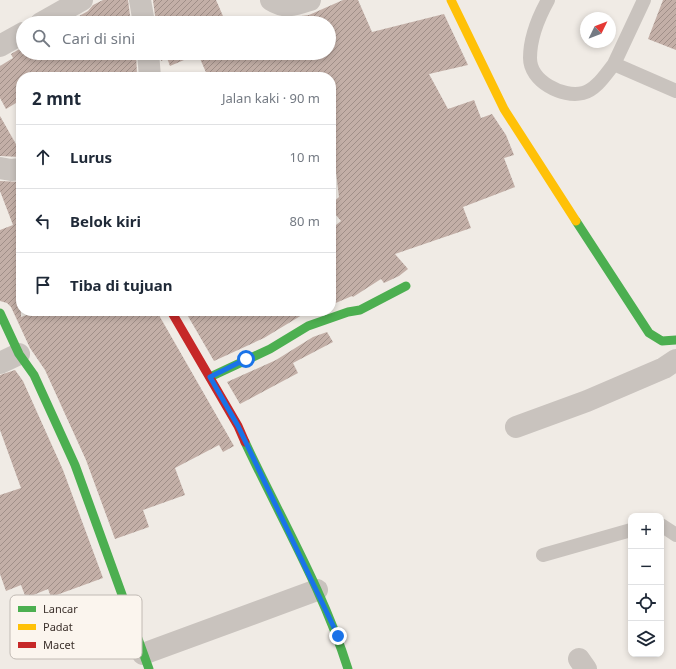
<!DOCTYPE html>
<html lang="id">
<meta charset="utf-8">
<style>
body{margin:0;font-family:"Noto Sans",sans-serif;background:#f2f2f3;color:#1f2937}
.controls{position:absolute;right:12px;bottom:12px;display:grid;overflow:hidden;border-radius:8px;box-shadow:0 2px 6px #0003}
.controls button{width:36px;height:36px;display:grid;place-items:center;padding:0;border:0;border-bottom:1px solid #e0e1e3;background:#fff;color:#1f2937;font:20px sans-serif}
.compass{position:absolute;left:580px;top:12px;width:36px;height:36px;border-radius:50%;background:#fff;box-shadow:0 2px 6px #0003;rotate:47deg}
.stop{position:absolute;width:12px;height:12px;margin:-9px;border:3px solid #1a73e8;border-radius:50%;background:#fff}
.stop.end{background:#1a73e8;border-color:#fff;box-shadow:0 1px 4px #0008}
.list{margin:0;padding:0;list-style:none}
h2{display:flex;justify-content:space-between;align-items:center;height:52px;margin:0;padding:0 16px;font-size:17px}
h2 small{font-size:13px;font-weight:400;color:#747a83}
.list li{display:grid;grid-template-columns:26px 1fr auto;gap:12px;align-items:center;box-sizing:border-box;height:64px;padding:0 16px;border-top:1px solid #e0e1e3}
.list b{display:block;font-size:15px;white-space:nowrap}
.list em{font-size:13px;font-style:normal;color:#747a83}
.icon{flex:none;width:22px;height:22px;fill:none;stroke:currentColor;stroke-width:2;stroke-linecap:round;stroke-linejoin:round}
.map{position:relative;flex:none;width:676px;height:669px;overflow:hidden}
.search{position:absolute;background:#fff;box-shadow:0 2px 6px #0003;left:16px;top:16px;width:320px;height:44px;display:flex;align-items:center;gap:10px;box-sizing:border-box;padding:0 14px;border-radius:22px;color:#747a83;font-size:15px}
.panel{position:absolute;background:#fff;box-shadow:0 2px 6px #0003;left:16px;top:72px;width:320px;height:244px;border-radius:16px}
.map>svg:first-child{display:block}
.building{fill:url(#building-hatch)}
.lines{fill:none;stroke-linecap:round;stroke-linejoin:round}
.lane{stroke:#c9c3be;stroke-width:14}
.street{stroke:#c9c3be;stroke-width:22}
.fast{stroke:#4caf50;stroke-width:9}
.slow{stroke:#ffc107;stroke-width:9}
.jam{stroke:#c62828;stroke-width:9}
.route{stroke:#1a73e8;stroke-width:5}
.key{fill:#fbf5ee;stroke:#c1bab4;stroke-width:1}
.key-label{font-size:11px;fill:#3b302b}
</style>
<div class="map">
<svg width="676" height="669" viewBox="0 0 676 669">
<defs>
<pattern id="building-hatch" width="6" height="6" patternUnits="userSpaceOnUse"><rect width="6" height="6" fill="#c3afa7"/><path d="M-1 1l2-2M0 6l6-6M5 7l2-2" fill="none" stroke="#a08f88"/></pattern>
</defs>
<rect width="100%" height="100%" fill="#f0ebe5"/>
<path class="building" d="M 103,0 L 128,0 L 131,23 L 67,23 L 88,11 L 93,5 Z
M 153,0 L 216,0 L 226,23 L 156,23 Z
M 343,0 L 358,0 L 372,32 L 444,14 L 468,65 L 429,74 L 448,109 L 474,100 L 481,118 L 492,114 L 506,135 L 514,155 L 504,158 L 515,187 L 463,207 L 471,228 L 395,254 L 408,269 L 399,276 L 384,283 L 381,279 L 353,297 L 352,296 L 331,305 L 331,229 L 341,221 L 331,209 L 331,204 L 339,197 L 331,130 L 331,77 L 208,77 L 198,54 L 170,66 L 167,58 L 161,61 L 161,53 L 329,53 L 329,23 L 266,23 L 273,20 L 274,23 L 286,18 L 309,15 Z
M 663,0 L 676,0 L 676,50 L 648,39 Z
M 23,47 L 23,53 L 136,53 L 137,75 L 133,77 L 21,77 L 21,100 L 6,109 L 0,98 L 0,66 L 13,58 L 11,54 Z
M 0,116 L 21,153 L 21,157 L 0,156 Z
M 0,181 L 21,182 L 21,317 L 39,311 L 159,311 L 160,317 L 234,446 L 223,452 L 219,445 L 175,468 L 185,495 L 143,510 L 149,527 L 115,539 L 86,460 L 45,370 L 30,348 L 11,307 L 7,303 L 0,301 L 0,230 L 13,225 L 0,191 Z
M 185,311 L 313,311 L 302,315 L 264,338 L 214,361 Z
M 327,332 L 333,342 L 293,363 L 298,373 L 240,404 L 227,382 L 276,360 L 313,337 Z
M 15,370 L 23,381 L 63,470 L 103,578 L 51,597 L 48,589 L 26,598 L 21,585 L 6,591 L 0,574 L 0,495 L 21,488 L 0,430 L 0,375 Z"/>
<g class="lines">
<path class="lane" d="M 548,0 C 538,18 530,37 530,58 C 530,81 562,98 583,93 C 596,90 606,74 614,64
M 644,0 L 614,64 L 676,91
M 661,525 L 676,535
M 543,555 L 631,530"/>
<path class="street" d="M 140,0 L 144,23
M 271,0 C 285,9 295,5 310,0
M 41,23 L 82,0
M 0,46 L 23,33
M 148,53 L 150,77
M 0,168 L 11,170 L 21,169
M 0,363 L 19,354
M 516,427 L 587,401 L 664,368 L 676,360
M 143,654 L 317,590
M 579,659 L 586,669"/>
<path class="fast" d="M 576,221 L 649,333 L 662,341 L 676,340
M 0,313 L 19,354 L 34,375 L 75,465 L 149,669
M 210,377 L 270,349 L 308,326 L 348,312 L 360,310 L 406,286
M 245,442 C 280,517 323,590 348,669"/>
<path class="slow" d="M 451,0 L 504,109 L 576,221"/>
<path class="jam" d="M 171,311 L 238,426 L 245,442"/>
</g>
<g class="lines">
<path class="route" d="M 246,359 L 210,377 L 238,426 L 338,636"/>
</g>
<rect x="10" y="595" width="132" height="64" rx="6" class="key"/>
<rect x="18" y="606" width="18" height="6" fill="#4caf50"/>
<rect x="18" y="624" width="18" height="6" fill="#ffc107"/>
<rect x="18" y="642" width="18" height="6" fill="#c62828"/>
<g class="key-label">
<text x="43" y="613">Lancar</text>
<text x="43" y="631">Padat</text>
<text x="43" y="649">Macet</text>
</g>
</svg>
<div class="controls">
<button>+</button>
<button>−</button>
<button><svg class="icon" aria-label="locate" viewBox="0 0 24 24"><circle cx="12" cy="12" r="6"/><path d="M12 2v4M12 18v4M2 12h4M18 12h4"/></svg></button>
<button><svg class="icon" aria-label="layers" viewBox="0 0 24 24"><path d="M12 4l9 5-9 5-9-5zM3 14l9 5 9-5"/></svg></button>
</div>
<svg class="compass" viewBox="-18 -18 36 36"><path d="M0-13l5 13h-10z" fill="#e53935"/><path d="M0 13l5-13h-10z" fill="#747a83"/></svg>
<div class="stop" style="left:246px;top:359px"></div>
<div class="stop end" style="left:338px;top:636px"></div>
<div class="search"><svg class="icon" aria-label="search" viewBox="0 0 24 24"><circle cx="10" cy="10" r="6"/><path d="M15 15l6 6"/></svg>Cari di sini</div>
<section class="panel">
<h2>2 mnt<small>Jalan kaki · 90 m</small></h2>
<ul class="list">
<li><svg class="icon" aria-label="ahead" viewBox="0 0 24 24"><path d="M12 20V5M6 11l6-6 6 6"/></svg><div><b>Lurus</b></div><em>10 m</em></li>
<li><svg class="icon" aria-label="left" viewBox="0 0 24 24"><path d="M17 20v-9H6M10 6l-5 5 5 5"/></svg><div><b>Belok kiri</b></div><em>80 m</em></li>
<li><svg class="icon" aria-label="arrive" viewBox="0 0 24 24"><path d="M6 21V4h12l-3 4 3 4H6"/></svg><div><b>Tiba di tujuan</b></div></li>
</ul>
</section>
</div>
